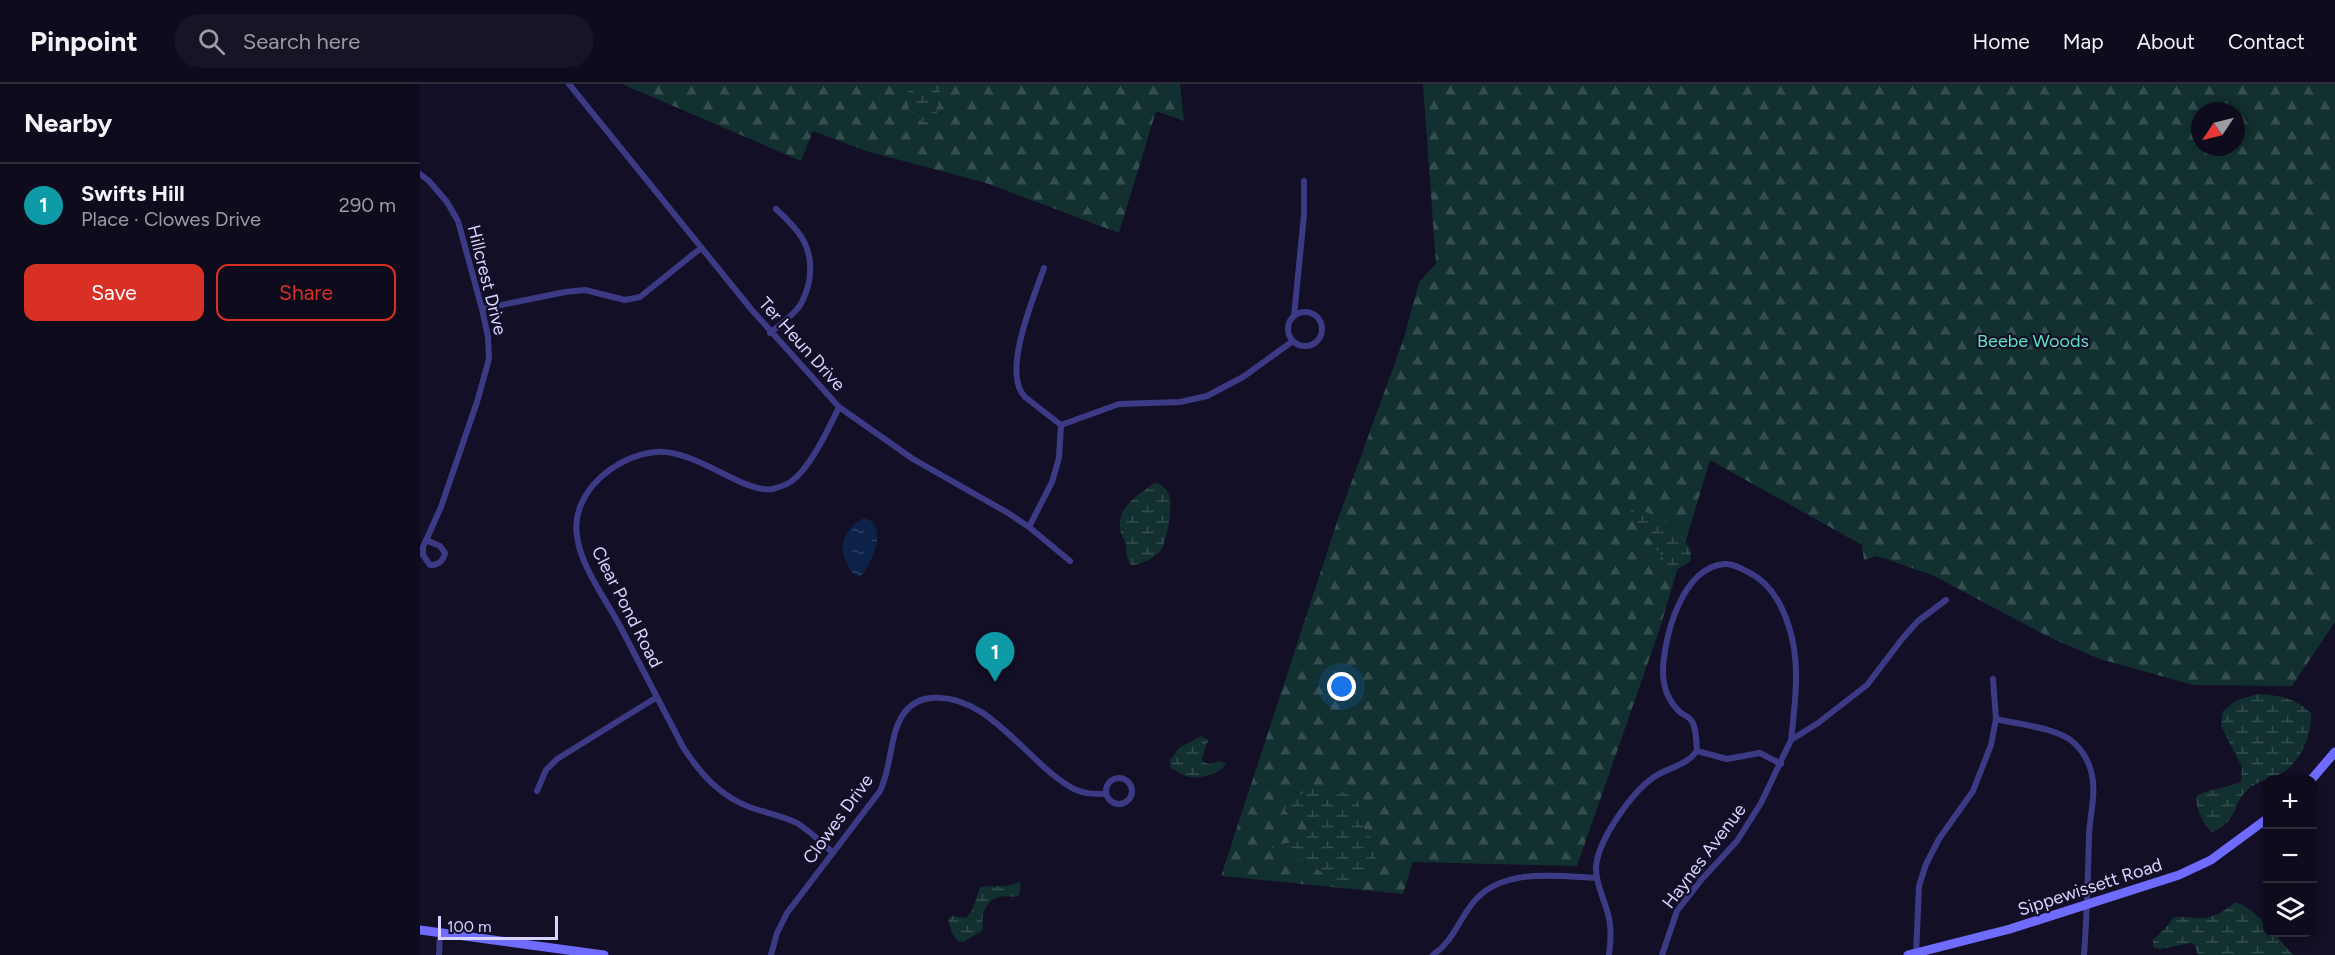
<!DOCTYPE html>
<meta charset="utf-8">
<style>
body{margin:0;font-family:Figtree,sans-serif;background:#171425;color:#f1f3f6}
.controls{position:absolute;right:18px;bottom:18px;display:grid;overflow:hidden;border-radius:12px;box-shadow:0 3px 9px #0003}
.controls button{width:54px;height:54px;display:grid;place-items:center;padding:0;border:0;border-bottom:2px solid #2e2b3b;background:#0e0b1c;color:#f1f3f6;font:30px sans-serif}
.compass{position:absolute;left:1771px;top:18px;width:54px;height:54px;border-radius:50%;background:#0e0b1c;box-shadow:0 3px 9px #0003;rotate:235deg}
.scale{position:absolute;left:18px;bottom:15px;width:120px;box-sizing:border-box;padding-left:6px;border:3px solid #d9d4ff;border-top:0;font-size:16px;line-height:21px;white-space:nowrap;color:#d9d4ff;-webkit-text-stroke:4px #130f26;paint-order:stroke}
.you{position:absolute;left:922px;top:603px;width:21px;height:21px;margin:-15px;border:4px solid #fff;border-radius:50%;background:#1a73e8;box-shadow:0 0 0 9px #1a73e833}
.badge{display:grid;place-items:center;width:39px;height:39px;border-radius:50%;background:#d93025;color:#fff;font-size:20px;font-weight:700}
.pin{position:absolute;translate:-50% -50px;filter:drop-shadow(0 2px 3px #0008)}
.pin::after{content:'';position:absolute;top:32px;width:21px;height:18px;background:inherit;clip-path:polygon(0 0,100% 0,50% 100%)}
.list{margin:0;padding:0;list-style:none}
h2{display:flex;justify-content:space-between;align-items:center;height:78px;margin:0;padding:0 24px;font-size:26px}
h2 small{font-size:20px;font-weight:400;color:#9b9ba3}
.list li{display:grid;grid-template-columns:39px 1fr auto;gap:18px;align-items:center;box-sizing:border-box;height:84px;padding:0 24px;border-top:2px solid #2e2b3b}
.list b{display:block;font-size:22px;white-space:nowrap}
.list p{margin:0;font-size:20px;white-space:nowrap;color:#9b9ba3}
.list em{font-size:20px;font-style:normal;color:#9b9ba3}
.actions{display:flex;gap:12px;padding:18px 24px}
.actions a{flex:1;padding:14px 0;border:2px solid #d93025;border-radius:12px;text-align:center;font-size:21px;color:#d93025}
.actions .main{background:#d93025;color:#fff}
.icon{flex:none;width:33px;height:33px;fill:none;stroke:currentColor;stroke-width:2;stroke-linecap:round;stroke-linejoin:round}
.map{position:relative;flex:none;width:1915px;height:871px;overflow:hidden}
header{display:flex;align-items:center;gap:36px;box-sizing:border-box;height:84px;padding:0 30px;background:#0e0b1c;border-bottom:2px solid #2e2b3b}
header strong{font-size:28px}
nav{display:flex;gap:33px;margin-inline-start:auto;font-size:21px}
.search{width:420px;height:54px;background:#171425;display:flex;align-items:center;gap:15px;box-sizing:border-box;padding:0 21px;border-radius:33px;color:#9b9ba3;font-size:22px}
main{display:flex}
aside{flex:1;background:#0e0b1c}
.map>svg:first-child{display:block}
.forest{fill:url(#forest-firs);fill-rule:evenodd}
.wetland{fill:url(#wetland-marsh)}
.water{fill:url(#water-ripples)}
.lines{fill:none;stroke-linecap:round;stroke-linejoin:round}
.street{stroke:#3d3a85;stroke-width:6}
.secondary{stroke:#6f6bff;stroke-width:9}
.labels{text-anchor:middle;stroke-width:4.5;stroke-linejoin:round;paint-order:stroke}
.street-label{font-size:18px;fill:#d9d4ff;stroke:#130f26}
.park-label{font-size:18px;fill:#5fe0c0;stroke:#130f26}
</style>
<header>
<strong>Pinpoint</strong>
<div class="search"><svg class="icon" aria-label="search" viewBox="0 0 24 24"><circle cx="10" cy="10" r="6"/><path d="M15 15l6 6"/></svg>Search here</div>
<nav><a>Home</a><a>Map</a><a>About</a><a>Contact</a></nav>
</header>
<main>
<aside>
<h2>Nearby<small></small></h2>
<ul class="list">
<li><span class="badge" style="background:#0f9aa8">1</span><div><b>Swifts Hill</b><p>Place · Clowes Drive</p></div><em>290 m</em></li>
</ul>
<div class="actions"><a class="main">Save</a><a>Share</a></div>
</aside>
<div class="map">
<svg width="1915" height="871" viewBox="0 0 1915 871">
<defs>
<pattern id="forest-firs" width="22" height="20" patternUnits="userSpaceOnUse" patternTransform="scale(1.5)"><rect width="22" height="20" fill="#12302f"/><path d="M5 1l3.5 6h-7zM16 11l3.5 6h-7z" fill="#344d4e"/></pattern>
<pattern id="wetland-marsh" width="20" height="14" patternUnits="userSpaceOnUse" patternTransform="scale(1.5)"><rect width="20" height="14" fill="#12302f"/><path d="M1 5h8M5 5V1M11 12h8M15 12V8" fill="none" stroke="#344d4e"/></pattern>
<pattern id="water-ripples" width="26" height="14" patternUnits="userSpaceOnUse" patternTransform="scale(1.5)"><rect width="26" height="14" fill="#0c2248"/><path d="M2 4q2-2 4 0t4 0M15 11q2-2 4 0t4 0" fill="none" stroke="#2f4163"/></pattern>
</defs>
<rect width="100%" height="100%" fill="#130f26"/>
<path class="forest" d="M 202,0 L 760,0 L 764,37 L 736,27 L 699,149 L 566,99 L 446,67 L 393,47 L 381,77 Z
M 1003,0 L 1915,0 L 1915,538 L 1872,602 L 1773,601 L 1680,575 L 1633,555 L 1512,491 L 1457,472 L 1444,476 L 1442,461 L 1290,376 L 1240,544 L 1157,782 L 993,778 L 983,810 L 801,792 L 918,435 L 984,254 L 999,198 L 1016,180 ZM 1780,27 L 1816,27 L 1816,63 L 1780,63 Z"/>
<path class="wetland" d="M 494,0 L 524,0 C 514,14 524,31 508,40 L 502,38 L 488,24 L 488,7 Z
M 738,399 C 743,402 749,407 750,414 C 752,424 747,458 741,466 C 735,474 721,481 711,481 C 705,473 707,468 705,458 C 704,454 700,449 700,445 C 697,422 719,411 733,400 Z
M 1216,425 C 1239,430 1260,446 1271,467 L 1270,478 L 1254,487 L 1249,483 L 1211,428 L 1211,426 Z
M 1838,610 C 1859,611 1875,614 1891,629 C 1893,647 1881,676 1865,687 C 1853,695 1838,696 1827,706 C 1811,722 1819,737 1792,748 C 1782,740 1777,726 1776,713 C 1784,705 1808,705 1821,697 L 1822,683 L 1801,642 L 1803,627 L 1817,616 Z
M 781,652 L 788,656 L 782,674 L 783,678 L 790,680 L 800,677 L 806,680 C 800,690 781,695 769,693 C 763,692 757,687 751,684 L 749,677 L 759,664 Z
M 891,703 L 918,706 L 933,711 C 943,721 940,734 945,746 C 948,752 953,756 955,762 C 956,766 957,773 956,776 C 952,787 925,806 914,803 C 903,785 886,778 867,770 C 861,768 855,767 850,762 L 878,757 L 893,747 L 893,741 L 888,736 L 875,736 L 865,727 L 866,721 Z
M 601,797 L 599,811 L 595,813 C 571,809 560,822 563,846 L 543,858 L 538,857 L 532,849 L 528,835 L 532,832 L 546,834 L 552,826 L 560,803 C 575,801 587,805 601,797 Z
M 1815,818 C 1829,822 1837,832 1847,842 L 1848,848 L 1854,849 L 1873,871 L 1778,871 L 1774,860 L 1771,859 L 1740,865 L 1733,863 L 1733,856 L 1750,839 L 1752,834 C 1761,831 1770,835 1781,834 C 1794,834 1805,827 1815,818 Z"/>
<path class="water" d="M 444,434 C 470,440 452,480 441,492 C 432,492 431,487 427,480 C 417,461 426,444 444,434 Z"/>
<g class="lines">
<path class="street" d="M 149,0 L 331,225 L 419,323 L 493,375 L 588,429 L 609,443 L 650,477
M 0,90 L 9,97 L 27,118 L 38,137 L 62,225 L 68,253 L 69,275 L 57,318 L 21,423 L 3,463 L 3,471 L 10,481 C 18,481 23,478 25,469 L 20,462 L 6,456
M 624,184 C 614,213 581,289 605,313 L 641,341 L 699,320 L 760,318 L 787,312 L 823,293 L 873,257
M 62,225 L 145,208 L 165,206 L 205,216 L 220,213 L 281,164
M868 245a17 17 0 1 1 34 0a17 17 0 1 1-34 0Z
M 874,232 L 884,131 L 884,97
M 350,249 C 360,241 371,233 378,224 C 384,217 387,206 389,198 C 395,164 380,147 356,125
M 609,443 L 632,398 L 639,374 L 641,341
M 1576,635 C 1597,640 1639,644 1654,659 C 1662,666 1668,676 1671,687 C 1677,708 1670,729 1669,751 C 1668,791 1667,831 1664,871
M 1277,667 L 1307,675 L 1340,669 L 1361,680
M686 707a13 13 0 1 1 26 0a13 13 0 1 1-26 0Z
M 117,707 L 126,686 L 137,675 L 237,613
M 413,769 C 401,758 390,747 377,739 C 363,732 347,729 332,724 C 301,713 281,691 263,663 C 242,623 221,582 200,542 C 185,514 161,483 157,452 C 150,408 197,371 236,368 C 276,365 324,410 352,405 C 359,403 368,401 373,396 C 391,382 409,344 419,323
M 1496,870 L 1499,802 L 1506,780 L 1519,755 L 1553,707 L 1571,661 L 1576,635 L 1573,595
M 19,871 L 20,849
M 351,871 L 357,849 L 367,829 L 460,707 C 472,683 469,650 484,629 C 491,620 500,615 511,614 C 569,608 608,681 654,705 C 664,710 675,710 686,710
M 1013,871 C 1034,856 1037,839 1052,820 C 1080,783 1135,792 1176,794
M 1189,871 C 1191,857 1192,844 1188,830 C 1184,815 1176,800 1176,785 C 1176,758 1212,708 1234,693 C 1249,683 1266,682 1277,667 C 1276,658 1277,644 1271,636 C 1269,633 1264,631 1260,628 C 1249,618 1243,603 1243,587 C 1244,552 1262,484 1304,480 C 1313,479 1322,485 1330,489 C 1351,500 1362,520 1369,543 C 1381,579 1375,619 1371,656
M 1242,871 L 1257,827 L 1282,795 L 1317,757 L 1341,719 L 1371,656 L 1398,639 L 1447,601 L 1482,555 L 1498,537 L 1526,516"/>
<path class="secondary" d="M 1891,696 L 1915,668
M 0,846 L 184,871
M 1488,871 L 1590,845 L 1759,791 L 1791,776 L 1848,734"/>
</g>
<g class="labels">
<g class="street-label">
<text transform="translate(67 196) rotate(76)" y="6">Hillcrest Drive</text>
<text transform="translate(382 260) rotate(48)" y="6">Ter Heun Drive</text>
<text transform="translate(207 523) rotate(63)" y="6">Clear Pond Road</text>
<text transform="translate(418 735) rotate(-54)" y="6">Clowes Drive</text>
<text transform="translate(1284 772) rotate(-53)" y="6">Haynes Avenue</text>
<text transform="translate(1670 803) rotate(-18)" y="6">Sippewissett Road</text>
</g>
<g class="park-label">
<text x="1613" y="263">Beebe Woods</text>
</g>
</g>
</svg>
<div class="controls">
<button>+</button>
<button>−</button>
<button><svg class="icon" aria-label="layers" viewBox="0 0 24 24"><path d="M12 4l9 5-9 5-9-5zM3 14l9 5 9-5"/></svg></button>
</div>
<svg class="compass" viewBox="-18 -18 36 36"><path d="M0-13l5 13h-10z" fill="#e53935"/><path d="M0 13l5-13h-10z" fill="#9b9ba3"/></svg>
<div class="scale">100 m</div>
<div class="you"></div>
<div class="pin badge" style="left:575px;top:598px;background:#0f9aa8">1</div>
</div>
</main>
